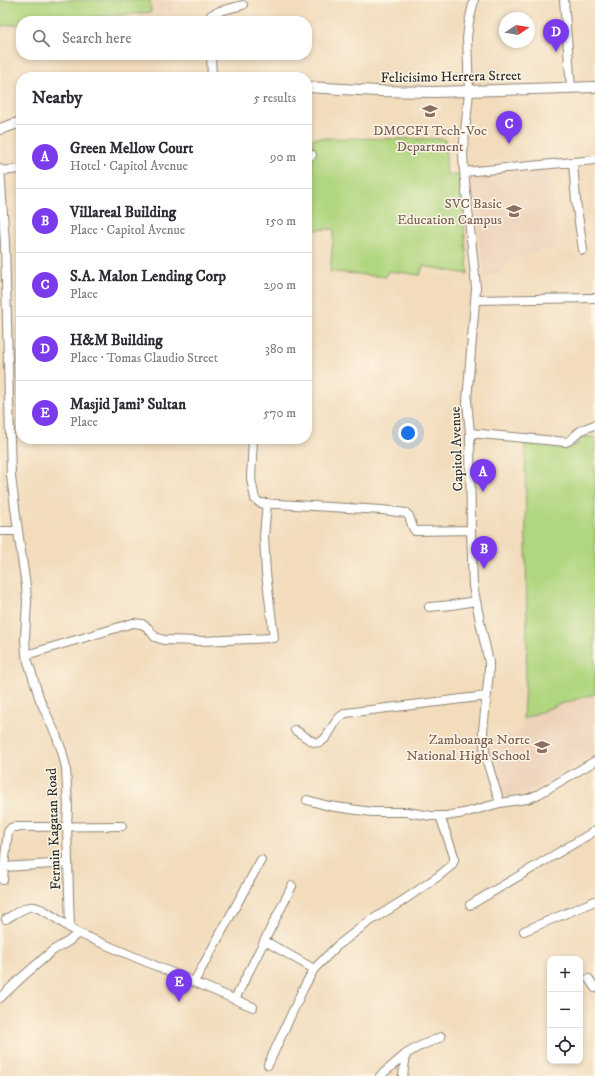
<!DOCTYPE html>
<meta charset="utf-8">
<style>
body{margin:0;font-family:"IM FELL DW Pica",serif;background:#f2f2f3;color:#2b2b33}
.controls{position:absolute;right:12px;bottom:12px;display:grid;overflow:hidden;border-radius:8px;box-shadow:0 2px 6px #0003}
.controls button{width:36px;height:36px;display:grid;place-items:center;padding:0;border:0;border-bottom:1px solid #e1e1e2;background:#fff;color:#2b2b33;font:20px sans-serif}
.compass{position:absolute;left:499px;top:12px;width:36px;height:36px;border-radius:50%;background:#fff;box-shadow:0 2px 6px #0003;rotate:78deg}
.you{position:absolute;left:408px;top:433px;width:14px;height:14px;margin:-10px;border:3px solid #fff;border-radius:50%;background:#1a73e8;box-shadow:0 0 0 6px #1a73e833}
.badge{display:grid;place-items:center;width:26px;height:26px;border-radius:50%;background:#7c3aed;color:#fff;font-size:13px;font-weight:700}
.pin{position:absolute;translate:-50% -33px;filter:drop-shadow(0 1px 2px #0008)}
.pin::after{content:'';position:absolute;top:21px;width:14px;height:12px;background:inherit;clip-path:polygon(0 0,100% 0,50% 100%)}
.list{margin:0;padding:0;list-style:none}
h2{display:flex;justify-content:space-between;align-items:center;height:52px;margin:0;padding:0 16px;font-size:17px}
h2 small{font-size:13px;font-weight:400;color:#7c7c81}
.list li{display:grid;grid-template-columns:26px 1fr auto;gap:12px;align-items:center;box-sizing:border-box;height:64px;padding:0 16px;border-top:1px solid #e1e1e2}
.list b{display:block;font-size:15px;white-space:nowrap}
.list p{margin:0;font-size:13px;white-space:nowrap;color:#7c7c81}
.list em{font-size:13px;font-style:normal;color:#7c7c81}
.icon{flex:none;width:22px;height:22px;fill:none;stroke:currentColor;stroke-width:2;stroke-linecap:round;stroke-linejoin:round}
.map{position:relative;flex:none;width:595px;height:1076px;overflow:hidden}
.search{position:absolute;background:#fff;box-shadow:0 2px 6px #0003;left:16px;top:16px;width:296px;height:44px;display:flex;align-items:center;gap:10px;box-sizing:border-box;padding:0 14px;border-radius:16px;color:#7c7c81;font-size:15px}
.panel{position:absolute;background:#fff;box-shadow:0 2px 6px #0003;left:16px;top:72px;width:296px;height:372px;border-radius:16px}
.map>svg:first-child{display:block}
.built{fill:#edd2ba}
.green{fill:#b0d67f;stroke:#6e8055}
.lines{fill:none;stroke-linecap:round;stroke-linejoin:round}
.minor-casing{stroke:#8e8474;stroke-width:10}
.tertiary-casing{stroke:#8e8474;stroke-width:12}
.minor{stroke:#fff;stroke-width:8}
.tertiary{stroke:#fff;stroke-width:10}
.labels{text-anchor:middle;stroke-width:3;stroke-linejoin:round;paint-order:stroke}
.street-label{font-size:14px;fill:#2b2b2b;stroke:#fcf5e5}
.education-label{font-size:14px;fill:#785e54;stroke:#fcf5e5;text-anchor:end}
</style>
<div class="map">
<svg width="595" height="1076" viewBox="0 0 595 1076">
<rect width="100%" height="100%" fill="#fcf5e5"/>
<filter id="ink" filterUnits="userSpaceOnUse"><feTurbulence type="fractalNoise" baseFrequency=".025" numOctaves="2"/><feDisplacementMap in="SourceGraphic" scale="8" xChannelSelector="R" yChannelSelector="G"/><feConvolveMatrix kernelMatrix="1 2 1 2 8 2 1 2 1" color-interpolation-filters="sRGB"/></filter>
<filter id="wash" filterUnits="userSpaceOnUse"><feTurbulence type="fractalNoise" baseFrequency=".012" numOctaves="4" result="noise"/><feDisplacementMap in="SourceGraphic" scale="16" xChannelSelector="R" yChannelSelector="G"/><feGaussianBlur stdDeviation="0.9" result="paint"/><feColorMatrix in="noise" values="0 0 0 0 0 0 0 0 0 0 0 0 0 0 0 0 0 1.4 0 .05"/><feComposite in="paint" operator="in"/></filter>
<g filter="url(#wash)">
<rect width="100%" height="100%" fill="#f2dcbc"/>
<path class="built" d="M 0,0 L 173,0 L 174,13 L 89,21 L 21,21 L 21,27 L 0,29 Z
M 549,170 L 558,246 L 511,259 L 499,274 L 485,276 L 469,176 Z
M 595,694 L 595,756 L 582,760 L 530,792 L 508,796 L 503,795 L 486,738 L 522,732 L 523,719 L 560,704 Z"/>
<path class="green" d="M 0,0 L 150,0 L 151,12 L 53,21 L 21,21 L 21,24 L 0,26 Z
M 313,138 L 445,139 L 447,175 L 460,175 L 468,274 L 423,266 L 420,275 L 388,271 L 386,277 L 335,272 L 330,272 L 334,229 L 311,230 Z
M 578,437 L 595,437 L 595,694 L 560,704 L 523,719 L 527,646 L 525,442 L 578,445 Z"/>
</g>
<g filter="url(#ink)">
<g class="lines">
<defs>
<path id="minor" d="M 474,0 L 469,22 L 467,38 L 469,92 L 463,153 L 464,172 L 475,276 L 476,289 L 467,401 L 470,433 L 471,530 L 473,586 L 482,631 L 489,662 L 489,672 L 483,731 C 483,755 493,780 500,803
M 564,0 L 571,88
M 209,21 L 211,15 L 220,11 L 243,5
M 211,55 L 212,77
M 307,155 L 312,155
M 573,162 L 576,201 L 583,250
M 0,169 L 5,243 L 11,476 L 18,531 L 26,586 L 27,601 L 25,638 L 26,655 L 40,700 L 56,735 L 62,751 L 66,768 L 68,807 L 67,826 L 70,928 L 78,933 L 253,1007
M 0,171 L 21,169
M 464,172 L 595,160
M 475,300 L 595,298
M 470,433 L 566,442 C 572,440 574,436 579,432 C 584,428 589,427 595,425
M 253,439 L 251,479 L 255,499 L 260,503 L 382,510 L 406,513 L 409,516 L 413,528 L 415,531 L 471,530
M 0,531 L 18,531
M 429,607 L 452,605 L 475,601
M 26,655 L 133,623 L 142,624 L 148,628 L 155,637 L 164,640 L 200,641 L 274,638 L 266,573 L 264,536 L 267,503
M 295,730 C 301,734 309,740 314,742 C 326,746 332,725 338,719 C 340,716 343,715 346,713 L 487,696
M 307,800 L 329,806 L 350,809 L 372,812 L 407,812 L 431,816 L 446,816 L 464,813 L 500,803 L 527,799 L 537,795 L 595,761
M 4,867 L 68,863
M 3,880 L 4,867 L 8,832 L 11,828 L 14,827 L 122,826
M 470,905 L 595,831
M 6,919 C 13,915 21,909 29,907 C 40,904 60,922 70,928
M 524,931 L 595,901
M 265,941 L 314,969
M 589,979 L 595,988
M 194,982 L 261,860
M 0,998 L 20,979 L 52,951 L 69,941 L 78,933
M 235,999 L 292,886
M 268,1065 L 303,989 L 314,969 L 337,946 L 367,923 L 404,900 L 440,875 L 452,865 L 454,860 L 454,856 L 440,816
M 380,1076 L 406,1054 L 418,1047 L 441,1037
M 403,1076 L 406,1054"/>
<path id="tertiary" d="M 307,87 L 377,91 L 435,92 L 595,87
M 0,129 L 21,122"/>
</defs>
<use href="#minor" class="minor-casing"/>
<use href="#tertiary" class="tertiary-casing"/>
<use href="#minor" class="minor"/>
<use href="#tertiary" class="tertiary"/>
</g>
</g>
<defs>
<symbol id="university-bare" viewBox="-9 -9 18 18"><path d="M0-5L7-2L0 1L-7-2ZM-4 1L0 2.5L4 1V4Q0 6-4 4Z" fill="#8d6e63" stroke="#fcf5e5" stroke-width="2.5" paint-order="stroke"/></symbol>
<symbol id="school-bare" viewBox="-9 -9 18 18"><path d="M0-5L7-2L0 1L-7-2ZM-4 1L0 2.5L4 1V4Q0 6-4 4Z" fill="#8d6e63" stroke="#fcf5e5" stroke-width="2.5" paint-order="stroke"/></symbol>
</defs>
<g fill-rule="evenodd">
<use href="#university-bare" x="419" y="100" width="22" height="22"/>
<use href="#school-bare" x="503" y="200" width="22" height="22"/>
<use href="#school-bare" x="531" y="736" width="22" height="22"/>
</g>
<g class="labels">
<g class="street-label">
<text transform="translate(451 76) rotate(-1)" y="5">Felicisimo Herrera Street</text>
<text transform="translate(456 449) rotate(-92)" y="5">Capitol Avenue</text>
<text transform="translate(53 829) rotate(-92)" y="5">Fermin Kagatan Road</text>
</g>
<g class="education-label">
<text x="430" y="135" text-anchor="middle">DMCCFI Tech-Voc<tspan x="430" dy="16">Department</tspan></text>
<text x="502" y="208">SVC Basic<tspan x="502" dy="16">Education Campus</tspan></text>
<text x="530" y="744">Zamboanga Norte<tspan x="530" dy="16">National High School</tspan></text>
</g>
</g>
</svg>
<div class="controls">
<button>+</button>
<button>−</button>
<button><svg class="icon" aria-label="locate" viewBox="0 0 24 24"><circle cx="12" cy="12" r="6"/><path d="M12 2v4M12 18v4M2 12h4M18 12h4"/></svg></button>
</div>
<svg class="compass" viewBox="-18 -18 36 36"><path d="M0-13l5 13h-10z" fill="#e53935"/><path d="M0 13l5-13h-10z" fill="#7c7c81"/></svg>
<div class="you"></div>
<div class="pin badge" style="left:483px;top:492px">A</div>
<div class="pin badge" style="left:484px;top:569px">B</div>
<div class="pin badge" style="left:509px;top:144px">C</div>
<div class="pin badge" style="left:556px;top:52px">D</div>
<div class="pin badge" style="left:179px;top:1002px">E</div>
<div class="search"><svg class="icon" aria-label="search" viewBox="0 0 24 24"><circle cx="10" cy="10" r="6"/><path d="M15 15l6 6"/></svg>Search here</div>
<section class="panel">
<h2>Nearby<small>5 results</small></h2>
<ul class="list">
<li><span class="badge">A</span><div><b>Green Mellow Court</b><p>Hotel · Capitol Avenue</p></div><em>90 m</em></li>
<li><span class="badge">B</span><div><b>Villareal Building</b><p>Place · Capitol Avenue</p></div><em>150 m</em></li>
<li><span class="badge">C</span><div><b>S.A. Malon Lending Corp</b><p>Place</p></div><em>290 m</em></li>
<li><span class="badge">D</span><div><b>H&amp;M Building</b><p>Place · Tomas Claudio Street</p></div><em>380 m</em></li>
<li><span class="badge">E</span><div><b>Masjid Jami' Sultan</b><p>Place</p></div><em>570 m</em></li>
</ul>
</section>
</div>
